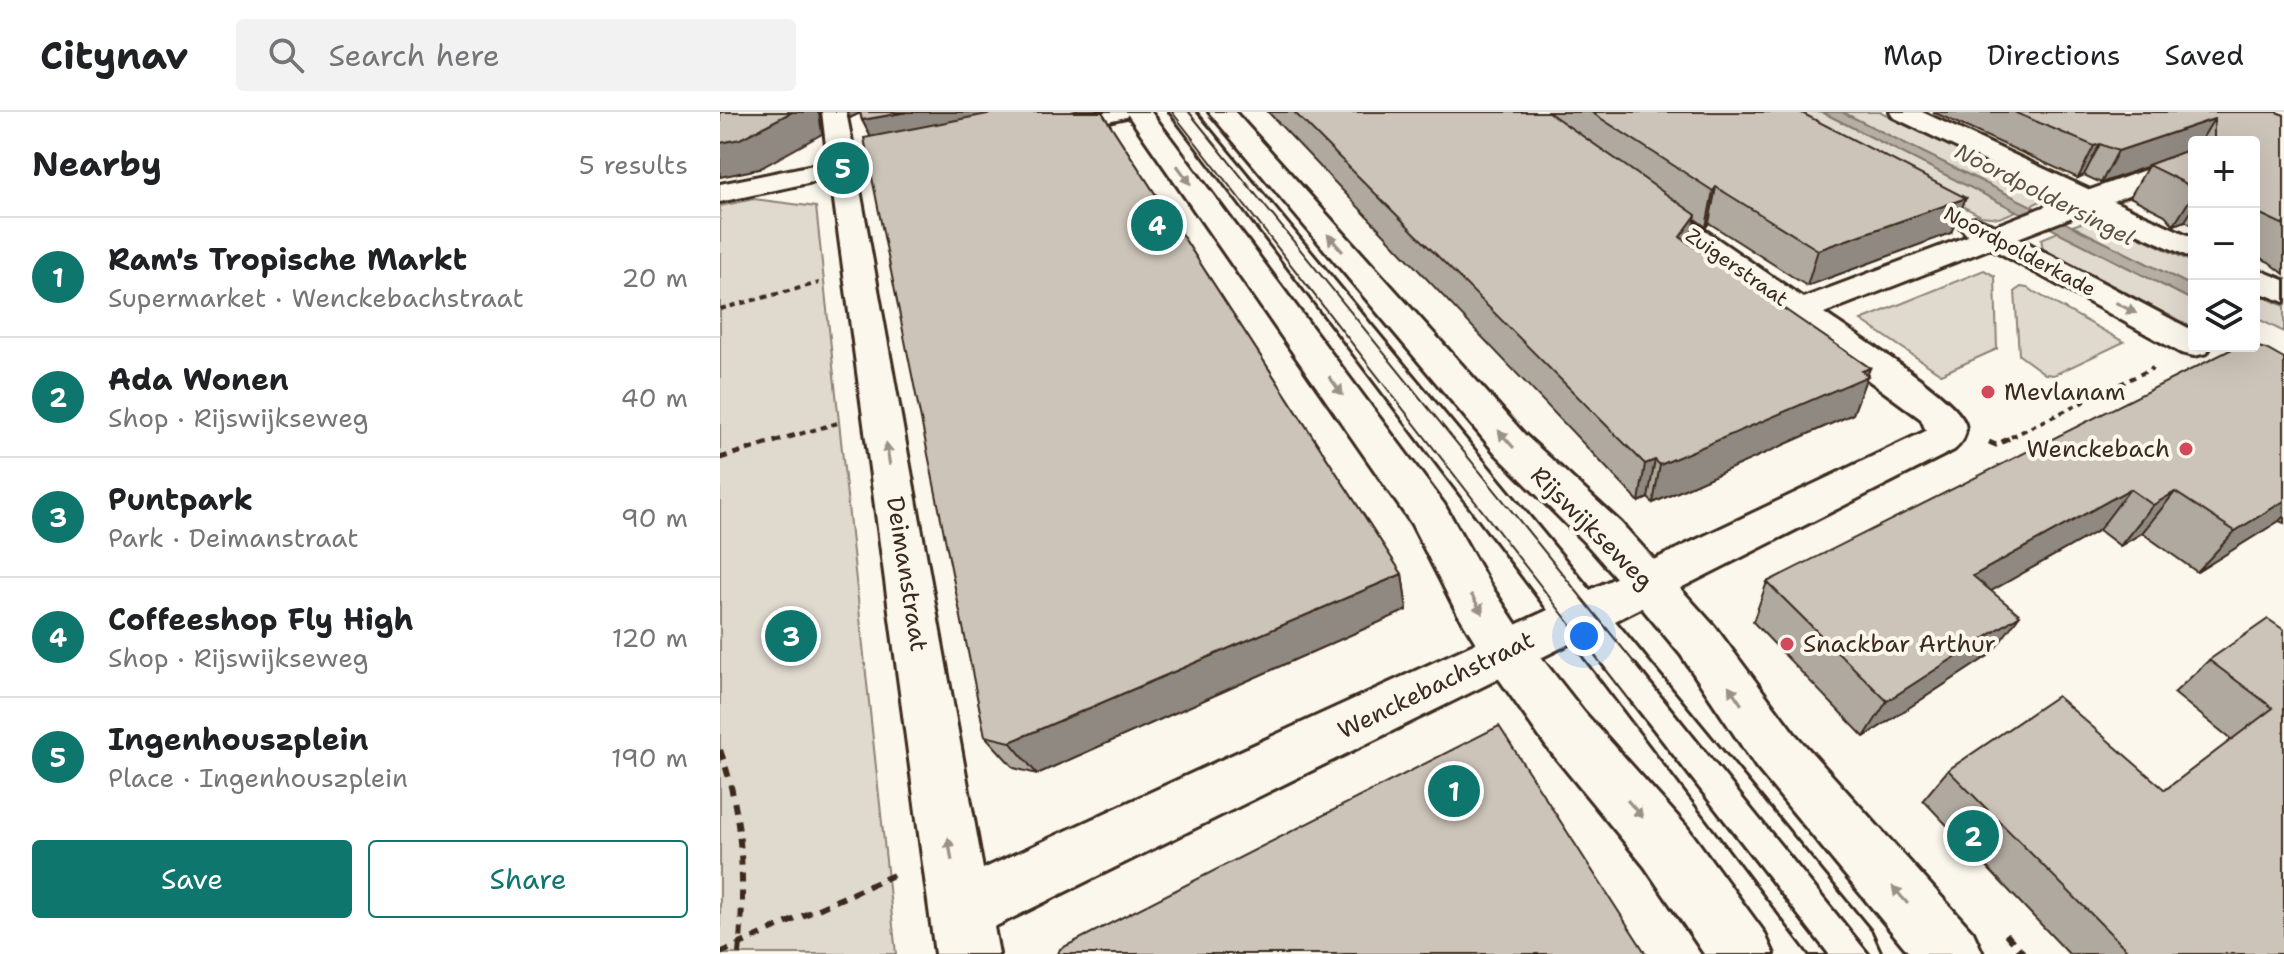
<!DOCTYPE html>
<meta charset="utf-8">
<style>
body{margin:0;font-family:"Shantell Sans",sans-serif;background:#f2f2f2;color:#202124}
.controls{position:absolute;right:24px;top:24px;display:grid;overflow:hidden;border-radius:8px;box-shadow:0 8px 32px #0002}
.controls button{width:72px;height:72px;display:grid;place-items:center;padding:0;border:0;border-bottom:2px solid #e0e0e0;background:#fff;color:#202124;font:40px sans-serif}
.you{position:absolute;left:864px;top:524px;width:28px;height:28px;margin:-20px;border:6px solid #fff;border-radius:50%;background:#1a73e8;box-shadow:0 0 0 12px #1a73e833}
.badge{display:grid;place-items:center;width:52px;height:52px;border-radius:50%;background:#0f766e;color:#fff;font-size:26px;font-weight:700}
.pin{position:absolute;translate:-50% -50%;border:4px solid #fff;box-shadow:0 2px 8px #0006}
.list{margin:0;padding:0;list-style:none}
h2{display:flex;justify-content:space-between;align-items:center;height:104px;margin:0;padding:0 32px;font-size:34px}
h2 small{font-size:26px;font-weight:400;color:#757577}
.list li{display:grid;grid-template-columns:52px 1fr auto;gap:24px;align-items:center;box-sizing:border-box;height:120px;padding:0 32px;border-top:2px solid #e0e0e0}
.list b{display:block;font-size:30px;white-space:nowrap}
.list p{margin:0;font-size:26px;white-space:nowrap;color:#757577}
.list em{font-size:26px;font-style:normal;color:#757577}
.actions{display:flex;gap:16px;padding:24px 32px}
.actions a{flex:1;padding:18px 0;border:2px solid #0f766e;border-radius:8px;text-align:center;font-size:28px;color:#0f766e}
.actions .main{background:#0f766e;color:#fff}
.icon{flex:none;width:44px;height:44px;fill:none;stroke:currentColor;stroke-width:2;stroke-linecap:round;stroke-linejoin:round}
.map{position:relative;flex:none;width:1564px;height:842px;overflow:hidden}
header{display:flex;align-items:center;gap:48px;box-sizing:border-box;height:112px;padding:0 40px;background:#fff;border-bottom:2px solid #e0e0e0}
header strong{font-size:38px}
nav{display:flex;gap:44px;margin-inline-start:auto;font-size:28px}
.search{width:560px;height:72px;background:#f2f2f2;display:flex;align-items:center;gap:20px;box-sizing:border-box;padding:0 28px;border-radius:8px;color:#757577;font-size:30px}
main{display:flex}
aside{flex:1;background:#fff}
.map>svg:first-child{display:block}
.green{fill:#dfd9ce;stroke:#8d8276;stroke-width:2}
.water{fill:#b6aea2;stroke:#85796d;stroke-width:2}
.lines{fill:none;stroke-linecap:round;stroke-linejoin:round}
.minor-casing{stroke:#3b2a1e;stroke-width:6}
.major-casing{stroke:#3b2a1e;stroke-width:6}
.path-far2{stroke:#3b2a1e;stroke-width:4;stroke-dasharray:6 5;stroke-linecap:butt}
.path-far1{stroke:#3b2a1e;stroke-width:5;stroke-dasharray:8 6;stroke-linecap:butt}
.path{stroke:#3b2a1e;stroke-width:6;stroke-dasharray:10 8;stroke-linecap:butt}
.minor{fill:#fbf7ec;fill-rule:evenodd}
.major{fill:#fbf7ec;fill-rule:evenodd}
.tram-far1{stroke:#3b2a1e;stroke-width:2}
.tram{stroke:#3b2a1e;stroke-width:3}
.wall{fill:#afa99f;stroke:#3b2a1e;stroke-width:2}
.shaded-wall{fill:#8f8982;stroke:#3b2a1e;stroke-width:2}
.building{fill:#ccc4b9;stroke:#3b2a1e;stroke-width:2}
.oneway{fill:#9b9085}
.poi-dot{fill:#d1495b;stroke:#fbf7ec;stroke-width:3}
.labels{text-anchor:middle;stroke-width:8;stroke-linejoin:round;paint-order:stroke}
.far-street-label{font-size:20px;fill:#3b2a1e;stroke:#fbf7ec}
.far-water-label{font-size:22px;font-style:italic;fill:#605246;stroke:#fbf7ec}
.poi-label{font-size:24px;fill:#3b2a1e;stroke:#fbf7ec;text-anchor:start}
.street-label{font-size:24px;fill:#3b2a1e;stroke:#fbf7ec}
</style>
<header>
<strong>Citynav</strong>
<div class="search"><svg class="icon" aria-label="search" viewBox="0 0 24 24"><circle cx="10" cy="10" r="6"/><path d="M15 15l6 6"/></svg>Search here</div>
<nav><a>Map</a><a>Directions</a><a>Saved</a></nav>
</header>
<main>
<aside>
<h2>Nearby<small>5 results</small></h2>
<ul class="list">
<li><span class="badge">1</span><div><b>Ram's Tropische Markt</b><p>Supermarket · Wenckebachstraat</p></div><em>20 m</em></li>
<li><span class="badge">2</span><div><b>Ada Wonen</b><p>Shop · Rijswijkseweg</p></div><em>40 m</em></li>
<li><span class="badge">3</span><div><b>Puntpark</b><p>Park · Deimanstraat</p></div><em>90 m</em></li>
<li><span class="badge">4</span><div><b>Coffeeshop Fly High</b><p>Shop · Rijswijkseweg</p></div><em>120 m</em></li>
<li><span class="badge">5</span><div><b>Ingenhouszplein</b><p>Place · Ingenhouszplein</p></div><em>190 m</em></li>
</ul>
<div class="actions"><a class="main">Save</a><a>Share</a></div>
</aside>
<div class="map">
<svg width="1564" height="842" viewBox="0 0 1564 842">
<rect width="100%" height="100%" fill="#fbf7ec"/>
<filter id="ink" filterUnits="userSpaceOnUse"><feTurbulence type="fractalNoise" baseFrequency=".0125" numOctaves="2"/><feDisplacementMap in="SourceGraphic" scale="16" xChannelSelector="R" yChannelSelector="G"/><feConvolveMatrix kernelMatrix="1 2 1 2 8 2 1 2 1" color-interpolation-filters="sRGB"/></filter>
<g filter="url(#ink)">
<path class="green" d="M 1063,0 L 1102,0 L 1297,99 L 1279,106 L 1261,104 Z
M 1122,0 L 1161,0 L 1314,74 L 1326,86 L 1311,94 Z
M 34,87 L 96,95 L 176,842 L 0,842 L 0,94 Z
M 1367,109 L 1393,112 L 1474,151 L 1474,175 L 1352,114 Z
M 1338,120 L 1474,189 L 1474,217 L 1323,137 L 1321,127 Z
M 1264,158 L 1275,164 L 1277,237 L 1221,262 L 1141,208 Z
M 1301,175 L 1307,176 L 1404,230 L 1334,263 L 1325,262 L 1299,243 L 1295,179 Z
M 1534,180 L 1564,194 L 1564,220 L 1534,205 Z"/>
<path class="water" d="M 1102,0 L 1122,0 L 1474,175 L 1474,189 Z"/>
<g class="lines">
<defs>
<path id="minor" d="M 102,0 L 126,0 L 135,45 L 150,42 L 160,44 L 164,50 L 160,56 L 137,61 L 263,757 L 828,498 L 450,0 L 475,0 L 870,478 L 1206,319 L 1201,307 L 914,95 L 910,89 L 914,83 L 924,80 L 934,83 L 1083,186 L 1248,124 L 1240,115 L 1244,109 L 1255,106 L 1275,114 L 1344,87 L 1173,5 L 1170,0 L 1202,0 L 1370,78 L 1474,40 L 1474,57 L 1393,89 L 1474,126 L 1474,147 L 1368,99 L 1298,126 L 1474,219 L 1474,234 L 1491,234 L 1487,241 L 1474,244 L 1461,241 L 1271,136 L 1104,201 C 1132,221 1236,284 1245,312 C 1248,323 1242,331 1234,338 L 895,509 L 1151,820 L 1161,842 L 1090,842 L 853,530 L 274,815 L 279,842 L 215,842 L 111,66 L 0,90 L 0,72 L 108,50 Z
M 360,0 L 409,0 L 406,5 L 324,23 L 315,20 L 311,15 L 315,10 Z
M 1534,156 L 1564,168 L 1564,190 L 1534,178 Z"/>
<path id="major" d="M 406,0 L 431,0 L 724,392 L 769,471 L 804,524 L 864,600 L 967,715 L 1044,820 L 1054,842 L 984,842 L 925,755 L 826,634 L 770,554 L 735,497 L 691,411 Z
M 489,0 L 515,0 L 805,323 L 901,411 L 995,515 L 1074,621 L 1253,820 L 1263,842 L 1190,842 L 1036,655 L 961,543 L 912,484 L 869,435 L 777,343 Z"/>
</defs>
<use href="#minor" class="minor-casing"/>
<use href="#major" class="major-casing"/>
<path class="path-far2" d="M 0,197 L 99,171
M 69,325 L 118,311
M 1291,325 L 1433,256"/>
<path class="path-far1" d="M 1269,330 L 1276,333 L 1296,323
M 0,346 L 76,323"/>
<path class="path" d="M 0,638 C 24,704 25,773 19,842
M 1286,822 L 1304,842
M 0,841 L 178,761"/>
<use href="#minor" class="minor"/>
<use href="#major" class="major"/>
<path class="tram-far1" d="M 452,0 L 883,554
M 469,0 L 917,554"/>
<path class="tram" d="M 881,552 L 1107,842
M 916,552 L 1150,842"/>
</g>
<path class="wall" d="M 127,0 L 382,0 L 682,462 L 687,498 L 317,662 L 294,656 L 265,624 L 151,25 L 142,8 L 140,1 L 130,6 Z
M 548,0 L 1080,0 L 1231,121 L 1087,174 L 989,111 L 986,115 L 975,107 L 970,133 L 1150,256 L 1133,302 L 933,391 L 928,386 L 919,390 Z
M 1213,0 L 1556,0 L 1564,3 L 1564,162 L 1549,150 L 1534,143 L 1534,30 L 1474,30 L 1474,114 L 1465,109 L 1454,113 L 1445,103 L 1410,85 L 1428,54 L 1381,71 L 1364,63 L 1358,66 Z
M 1564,247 L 1564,411 L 1559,409 L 1477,460 L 1422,421 L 1400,434 L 1379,418 L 1271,479 L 1271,542 L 1144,625 L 1033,510 L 1047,470 Z
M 1564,518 L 1564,842 L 1349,842 L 1203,688 L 1228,658 L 1445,678 L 1512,628 L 1454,581 L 1489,548 Z"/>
<path class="shaded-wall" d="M 72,0 L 99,0 L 102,22 L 39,57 L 0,65 L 0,31 Z
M 127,0 L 142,0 L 130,6 Z
M 187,0 L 355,0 L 157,37 L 142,8 Z
M 1494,7 L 1480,30 L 1474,30 L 1474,38 L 1381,71 L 1398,39 Z
M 1380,32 L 1364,63 L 1358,66 L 1374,34 Z
M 996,75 L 989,111 L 986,115 L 993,79 Z
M 1474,81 L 1474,95 L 1465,109 L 1454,113 Z
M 1246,86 L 1231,121 L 1087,174 L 1098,138 Z
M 976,103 L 969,139 L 960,125 Z
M 1150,256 L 1133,302 L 933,391 L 940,353 Z
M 935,348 L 928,386 L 919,390 L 925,352 Z
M 1410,377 L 1379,418 L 1227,504 L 1253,464 Z
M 1455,380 L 1422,421 L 1400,434 L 1433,393 Z
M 1564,389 L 1564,404 L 1559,409 L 1477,460 L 1515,419 Z
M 682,462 L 687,498 L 317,662 L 290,630 Z
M 1300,503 L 1271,542 L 1144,625 L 1167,589 Z"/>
<path class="building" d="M 0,0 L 72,0 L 20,27 L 0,31 Z
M 140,0 L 187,0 L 142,8 Z
M 278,0 L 382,0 L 682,462 L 290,630 L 265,624 L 144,26 Z
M 574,0 L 828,0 L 976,103 L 960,125 L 1150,256 L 1142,259 L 1148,264 L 940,353 L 935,348 L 925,352 Z
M 871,0 L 1080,0 L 1246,86 L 1098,138 L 996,75 L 993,79 Z
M 1294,0 L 1556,0 L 1564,3 L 1564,113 L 1534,99 L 1534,30 L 1490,30 L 1494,28 L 1494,7 L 1398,39 L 1380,32 L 1374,34 Z
M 1474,36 L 1474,81 L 1465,71 L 1428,53 Z
M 1518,234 L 1534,234 L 1546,237 L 1564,247 L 1564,389 L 1515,419 L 1455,380 L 1433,393 L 1410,377 L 1253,464 L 1300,503 L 1167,589 L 1047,470 Z
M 1548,507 L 1564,518 L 1564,842 L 1411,842 L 1228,658 L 1337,584 L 1445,678 L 1553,596 L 1489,548 Z
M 779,614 L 926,842 L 338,842 L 340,837 Z"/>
<defs><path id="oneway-solid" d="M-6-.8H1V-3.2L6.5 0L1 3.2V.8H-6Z" transform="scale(2)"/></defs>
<g class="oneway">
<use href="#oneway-solid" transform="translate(464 63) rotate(54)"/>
<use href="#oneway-solid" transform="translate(615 131) rotate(-131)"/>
<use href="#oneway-solid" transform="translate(1406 196) rotate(28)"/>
<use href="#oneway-solid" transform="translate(616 274) rotate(54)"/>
<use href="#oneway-solid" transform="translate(786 327) rotate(-131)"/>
<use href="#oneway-solid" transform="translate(168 342) rotate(-99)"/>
<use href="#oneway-solid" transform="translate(757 492) rotate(59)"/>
<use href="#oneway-solid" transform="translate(1015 583) rotate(-124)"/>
<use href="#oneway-solid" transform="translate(915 697) rotate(49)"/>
<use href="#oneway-solid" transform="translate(230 737) rotate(-99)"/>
<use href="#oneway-solid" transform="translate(1180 783) rotate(-131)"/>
</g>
</g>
<g class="poi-dot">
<circle cx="1268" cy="280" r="8"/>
<circle cx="1466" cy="337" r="8"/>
<circle cx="1067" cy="532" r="8"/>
</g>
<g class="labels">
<g class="far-street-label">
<text transform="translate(1300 139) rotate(28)" y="7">Noordpolderkade</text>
<text transform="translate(1017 155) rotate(35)" y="7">Zuigerstraat</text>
</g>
<g class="far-water-label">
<text transform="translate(1325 82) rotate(27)" y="8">Noordpoldersingel</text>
</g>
<g class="poi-label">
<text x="1284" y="288">Mevlanam</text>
<text x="1450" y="345" text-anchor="end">Wenckebach</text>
<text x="1083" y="540">Snackbar Arthur</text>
</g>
<g class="street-label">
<text transform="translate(872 416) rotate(45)" y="8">Rijswijkseweg</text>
<text transform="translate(187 462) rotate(81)" y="8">Deimanstraat</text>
<text transform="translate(716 573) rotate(-26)" y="8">Wenckebachstraat</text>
</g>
</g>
</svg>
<div class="controls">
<button>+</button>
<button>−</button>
<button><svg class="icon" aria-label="layers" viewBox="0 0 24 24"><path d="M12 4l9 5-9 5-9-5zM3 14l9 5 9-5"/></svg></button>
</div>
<div class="you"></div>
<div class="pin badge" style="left:734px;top:679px">1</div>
<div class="pin badge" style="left:1253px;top:724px">2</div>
<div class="pin badge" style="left:71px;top:524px">3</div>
<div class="pin badge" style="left:437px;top:113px">4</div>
<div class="pin badge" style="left:123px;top:56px">5</div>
</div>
</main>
